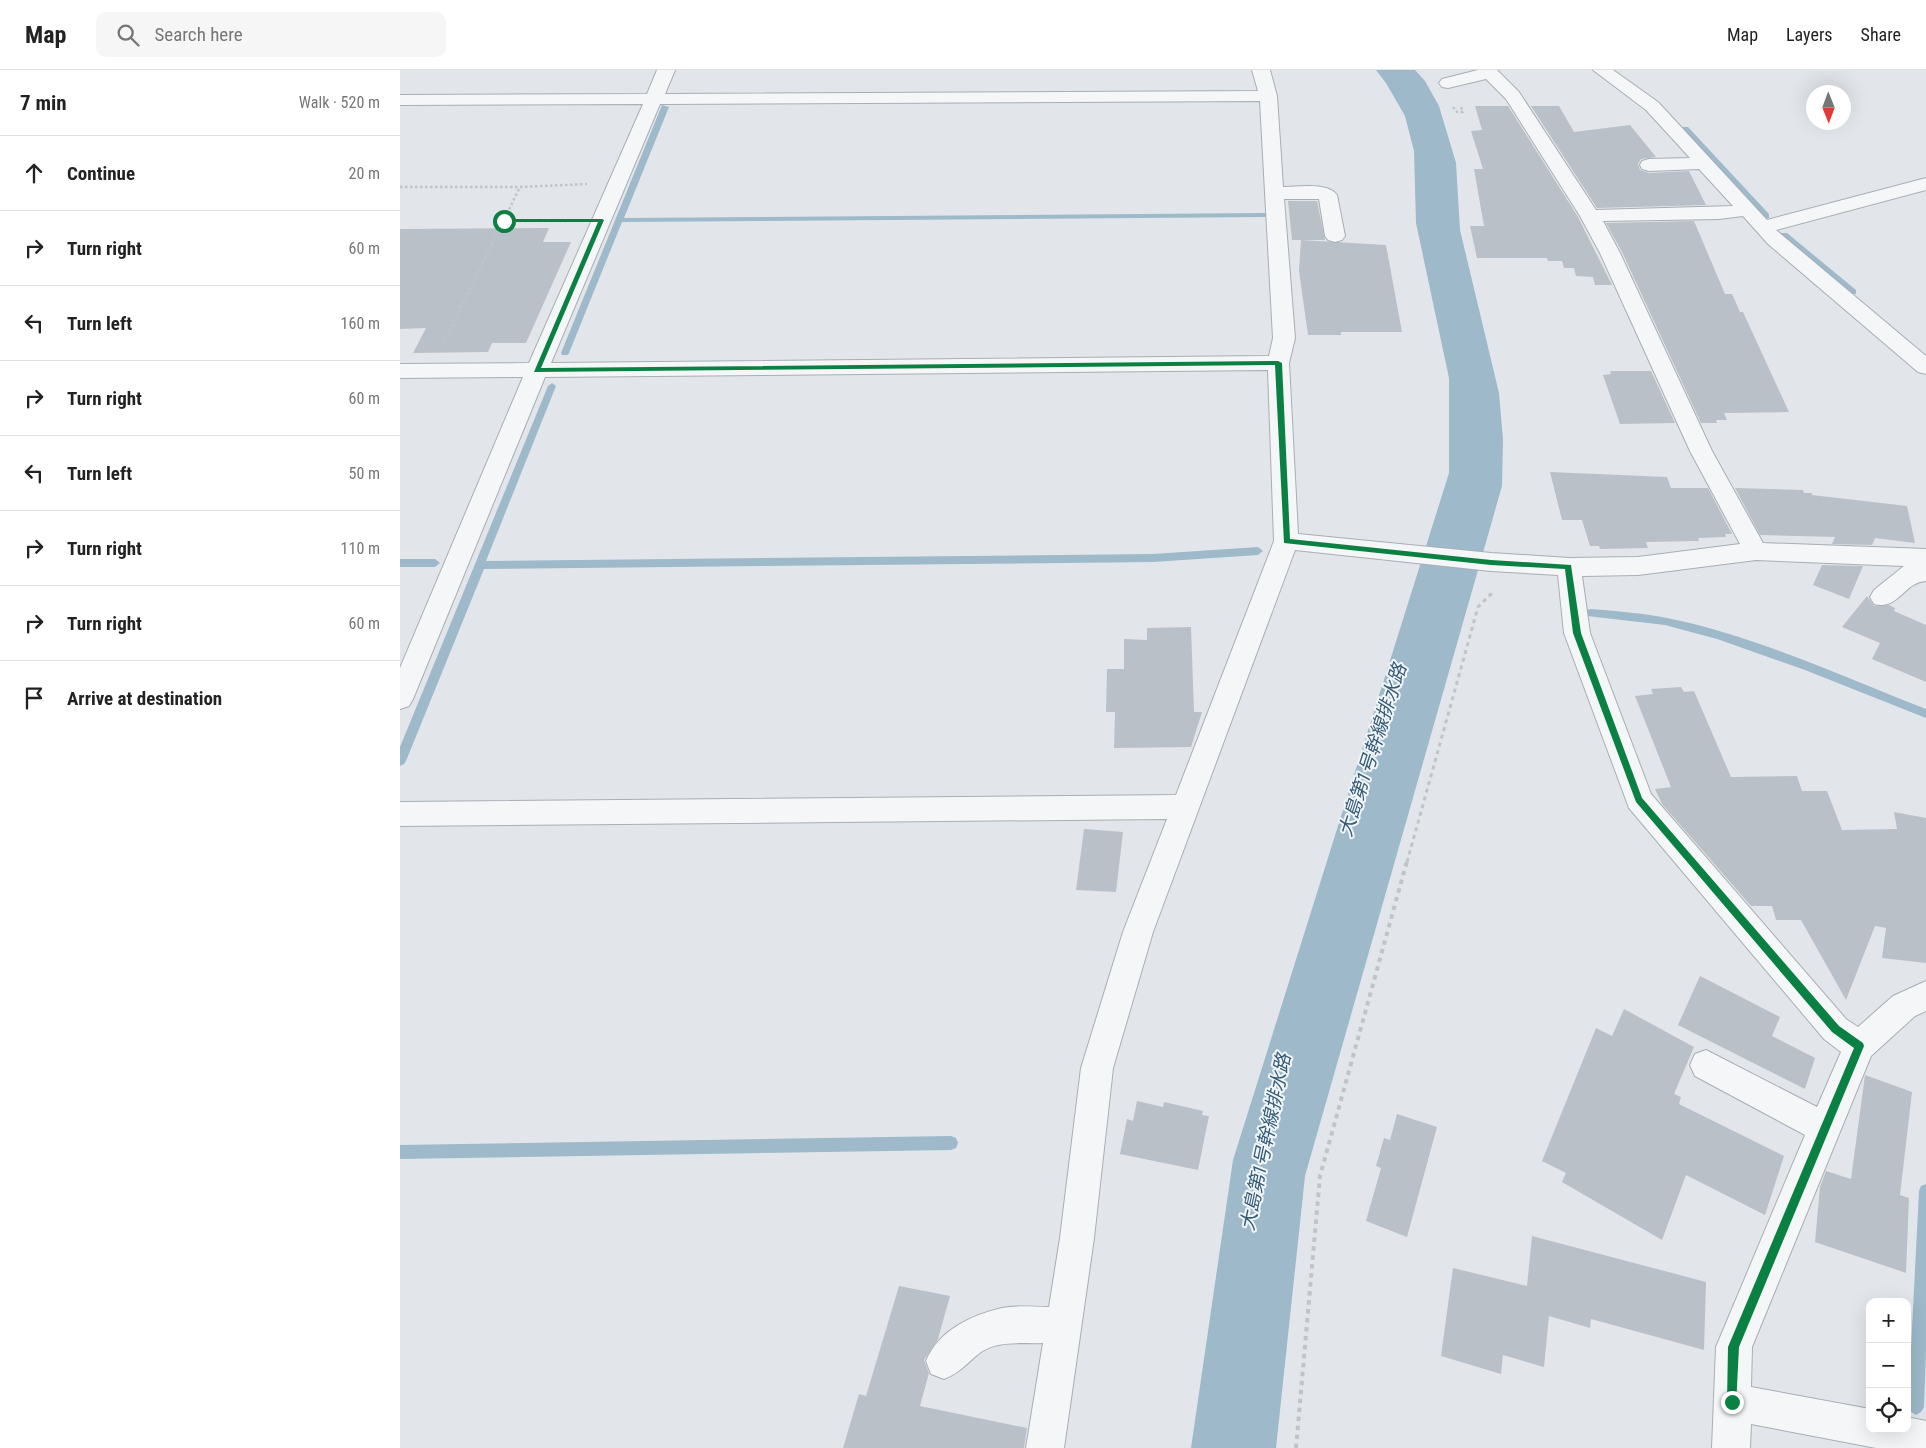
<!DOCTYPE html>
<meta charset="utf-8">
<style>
body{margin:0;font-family:"Roboto Condensed","Noto Sans JP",sans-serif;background:#f6f6f6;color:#222}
.controls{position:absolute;right:15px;bottom:15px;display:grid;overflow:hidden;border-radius:10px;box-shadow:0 5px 20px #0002}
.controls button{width:45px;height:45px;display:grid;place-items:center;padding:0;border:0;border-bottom:1px solid #e0e0e0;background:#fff;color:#222;font:25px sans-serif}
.compass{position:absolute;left:1406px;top:15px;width:45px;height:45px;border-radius:50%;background:#fff;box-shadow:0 5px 20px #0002;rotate:179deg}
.stop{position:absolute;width:15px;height:15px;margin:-11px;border:4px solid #0b8043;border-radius:50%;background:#fff}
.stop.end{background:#0b8043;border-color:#fff;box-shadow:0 1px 5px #0008}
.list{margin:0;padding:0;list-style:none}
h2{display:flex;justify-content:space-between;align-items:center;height:65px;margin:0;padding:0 20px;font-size:21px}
h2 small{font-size:16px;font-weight:400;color:#767676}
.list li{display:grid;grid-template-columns:32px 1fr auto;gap:15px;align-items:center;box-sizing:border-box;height:75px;padding:0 20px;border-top:1px solid #e0e0e0}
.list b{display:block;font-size:19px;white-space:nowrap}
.list em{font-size:16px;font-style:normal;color:#767676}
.icon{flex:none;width:28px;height:28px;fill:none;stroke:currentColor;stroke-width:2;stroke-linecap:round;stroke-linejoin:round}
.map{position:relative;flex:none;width:1526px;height:1378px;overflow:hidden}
header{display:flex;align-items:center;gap:30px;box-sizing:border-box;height:70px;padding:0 25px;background:#fff;border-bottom:1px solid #e0e0e0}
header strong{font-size:24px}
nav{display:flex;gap:28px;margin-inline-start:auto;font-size:18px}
.search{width:350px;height:45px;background:#f6f6f6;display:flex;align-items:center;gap:12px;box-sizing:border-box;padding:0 18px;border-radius:10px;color:#767676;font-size:19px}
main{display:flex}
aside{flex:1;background:#fff}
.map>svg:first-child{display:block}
.water{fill:#9db9ca}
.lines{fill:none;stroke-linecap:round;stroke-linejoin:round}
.stream{fill:#9db9ca;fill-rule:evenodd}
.building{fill:#b9c0c7}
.minor-casing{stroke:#a7aeb4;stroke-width:2}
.path-far2{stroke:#c0c4c9;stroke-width:2.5;stroke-dasharray:2.5 2.5;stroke-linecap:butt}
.path-far1{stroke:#c0c4c9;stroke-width:3;stroke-dasharray:4 4;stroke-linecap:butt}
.path{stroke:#c0c4c9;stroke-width:4;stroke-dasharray:4.5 4.5;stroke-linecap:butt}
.minor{fill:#f5f6f8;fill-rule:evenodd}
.route{fill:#0b8043}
.labels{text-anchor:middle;stroke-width:4;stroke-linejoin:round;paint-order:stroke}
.water-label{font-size:19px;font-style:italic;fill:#335b77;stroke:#f1f5f7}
</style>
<header>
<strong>Map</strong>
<div class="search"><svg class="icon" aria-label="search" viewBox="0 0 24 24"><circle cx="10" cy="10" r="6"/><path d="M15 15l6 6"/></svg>Search here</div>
<nav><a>Map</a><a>Layers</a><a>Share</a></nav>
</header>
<main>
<aside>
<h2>7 min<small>Walk · 520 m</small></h2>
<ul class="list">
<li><svg class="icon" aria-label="ahead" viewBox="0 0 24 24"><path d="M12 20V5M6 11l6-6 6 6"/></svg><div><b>Continue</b></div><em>20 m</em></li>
<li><svg class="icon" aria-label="right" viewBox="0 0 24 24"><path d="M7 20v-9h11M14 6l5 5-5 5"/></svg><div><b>Turn right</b></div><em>60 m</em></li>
<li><svg class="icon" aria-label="left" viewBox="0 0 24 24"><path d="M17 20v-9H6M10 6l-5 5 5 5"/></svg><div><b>Turn left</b></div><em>160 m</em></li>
<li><svg class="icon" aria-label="right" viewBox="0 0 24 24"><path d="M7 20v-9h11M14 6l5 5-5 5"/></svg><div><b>Turn right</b></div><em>60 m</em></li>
<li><svg class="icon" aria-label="left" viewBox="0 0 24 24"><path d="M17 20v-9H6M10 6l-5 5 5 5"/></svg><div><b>Turn left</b></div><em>50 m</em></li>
<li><svg class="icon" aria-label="right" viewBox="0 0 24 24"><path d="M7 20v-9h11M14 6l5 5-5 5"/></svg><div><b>Turn right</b></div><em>110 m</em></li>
<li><svg class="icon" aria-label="right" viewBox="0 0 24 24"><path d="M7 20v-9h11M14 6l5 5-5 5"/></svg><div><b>Turn right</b></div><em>60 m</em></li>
<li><svg class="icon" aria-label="arrive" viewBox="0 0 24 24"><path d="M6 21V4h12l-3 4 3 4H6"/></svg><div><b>Arrive at destination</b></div></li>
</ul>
</aside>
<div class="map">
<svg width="1526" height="1378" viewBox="0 0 1526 1378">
<rect width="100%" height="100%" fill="#e2e6ea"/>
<path class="water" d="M 976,0 L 1015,0 L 1025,11 L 1039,36 L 1056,93 L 1060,160 L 1099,323 L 1103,370 L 1102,416 L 905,1106 L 876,1378 L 791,1378 L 833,1090 L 1049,403 L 1049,308 L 1016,153 L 1014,81 L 1005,46 L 986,13 Z"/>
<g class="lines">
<path class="stream" d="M 262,35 L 269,37 L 224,148 L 865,143 L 869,145 L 865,147 L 222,152 L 169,283 L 168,285 L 162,285 L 161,283 Z
M 1282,57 L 1288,57 L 1369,144 L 1369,148 L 1363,148 L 1282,61 Z
M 1381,163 L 1387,163 L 1456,220 L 1456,224 L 1450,224 L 1381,167 Z
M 152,313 L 156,316 L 86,491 L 753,484 L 858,477 L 863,481 L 858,485 L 753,492 L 84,499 L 6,691 L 4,694 L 0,696 L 0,677 L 148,316 Z
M 0,489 L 35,489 L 40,493 L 35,497 L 0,497 Z
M 1191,539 C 1216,541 1242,543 1267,548 C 1353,565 1444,607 1526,639 L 1526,648 L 1405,600 L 1317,569 L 1265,555 L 1187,546 L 1186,543 L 1187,540 Z
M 551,1066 L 556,1068 L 558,1073 L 556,1078 L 551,1080 L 0,1089 L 0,1075 Z
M 1526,1114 L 1526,1282 L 1524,1337 L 1521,1342 L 1516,1345 L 1511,1342 L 1508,1337 L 1519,1121 L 1521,1116 Z"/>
</g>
<path class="building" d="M 1075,36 L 1108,36 L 1178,147 L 1212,215 L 1195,215 L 1193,207 L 1176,206 L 1174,198 L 1164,198 L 1162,191 L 1148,191 L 1147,188 L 1077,188 L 1070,156 L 1084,156 L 1074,99 L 1083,99 L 1071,61 L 1082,60 Z
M 1131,36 L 1159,36 L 1174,62 L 1230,55 L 1256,87 L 1241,89 L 1238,94 L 1240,100 L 1249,103 L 1289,101 L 1306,135 L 1197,138 Z
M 888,131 L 917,131 L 925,170 L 892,170 Z
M 1294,151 L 1325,224 L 1332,224 L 1340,242 L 1343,242 L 1389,342 L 1324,343 L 1327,350 L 1316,350 L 1317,353 L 1301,353 L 1222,182 L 1206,153 Z
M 149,158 L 143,172 L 171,172 L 126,273 L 92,273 L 88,282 L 13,283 L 26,258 L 0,259 L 0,159 Z
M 901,170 L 986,175 L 1002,262 L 941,262 L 941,265 L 908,265 L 899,201 Z
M 1210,301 L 1251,301 L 1275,353 L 1220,354 L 1203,305 L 1211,304 Z
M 1150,402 L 1267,407 L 1271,418 L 1308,418 L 1332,464 L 1325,464 L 1326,467 L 1298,468 L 1299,471 L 1246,472 L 1248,478 L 1200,479 L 1199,476 L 1190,476 L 1182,450 L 1162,450 Z
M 1335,418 L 1403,420 L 1404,423 L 1412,423 L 1412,425 L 1507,436 L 1515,473 L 1475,468 L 1472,475 L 1432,474 L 1435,467 L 1360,465 Z
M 1422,495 L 1463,496 L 1449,529 L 1413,515 Z
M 1467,526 L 1474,536 L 1489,535 L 1495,538 L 1494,541 L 1526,555 L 1526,612 L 1472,589 L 1480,573 L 1442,557 Z
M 791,557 L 794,642 L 802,642 L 791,677 L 714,678 L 715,642 L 706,642 L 707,599 L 724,599 L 724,569 L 747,570 L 747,558 Z
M 1281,617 L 1284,622 L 1294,621 L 1331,707 L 1397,706 L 1402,721 L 1427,721 L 1442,760 L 1497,759 L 1494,742 L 1526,748 L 1526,893 L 1482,888 L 1486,858 L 1475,856 L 1446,930 L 1401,850 L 1376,850 L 1372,836 L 1351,836 L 1262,734 L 1255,719 L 1271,717 L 1235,626 L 1253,624 L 1251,619 Z
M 684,759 L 723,762 L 716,822 L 676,820 Z
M 1300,906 L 1380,947 L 1372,966 L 1415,988 L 1405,1019 L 1278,955 Z
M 1224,939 L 1294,977 L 1274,1024 L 1281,1027 L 1279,1034 L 1384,1086 L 1365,1145 L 1286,1105 L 1262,1170 L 1162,1112 L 1166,1103 L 1142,1091 L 1196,958 L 1212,966 Z
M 1465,1005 L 1512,1022 L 1500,1125 L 1509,1128 L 1506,1203 L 1415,1172 L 1420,1117 L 1426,1101 L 1451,1109 Z
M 737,1031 L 763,1037 L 764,1032 L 803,1041 L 802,1045 L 809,1046 L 798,1100 L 720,1084 L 727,1049 L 733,1051 Z
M 997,1044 L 1037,1057 L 1007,1167 L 966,1151 L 981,1098 L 976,1096 L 984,1068 L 990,1070 Z
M 1132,1166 L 1306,1212 L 1304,1280 L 1191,1249 L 1190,1258 L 1149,1246 L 1144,1297 L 1103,1285 L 1101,1304 L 1041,1286 L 1053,1198 L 1127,1216 Z
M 499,1216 L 550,1226 L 538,1269 L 524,1290 L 529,1303 L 520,1336 L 627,1358 L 624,1378 L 443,1378 L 459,1324 L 466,1326 Z"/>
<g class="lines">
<defs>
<path id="minor" d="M 257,0 L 275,0 L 265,24 L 858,21 L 852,0 L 870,0 L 877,26 L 883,117 C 898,117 928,112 937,125 L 945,166 L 942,170 L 935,172 L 928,170 L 925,166 L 919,129 L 884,129 L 895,268 L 889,293 L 898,464 L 1091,483 L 1169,488 L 1238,487 L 1340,474 L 1290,381 L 1200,183 L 1180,146 L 1106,29 L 1086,9 L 1048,18 L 1042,17 L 1039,13 L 1042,9 L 1078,0 L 1097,0 L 1119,22 L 1196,140 L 1333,136 L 1299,99 L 1249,101 L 1242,99 L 1240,95 L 1242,91 L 1249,89 L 1290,88 L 1246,40 L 1193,0 L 1213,0 L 1258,32 L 1367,150 L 1526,108 L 1526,120 L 1376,160 L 1526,286 L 1526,304 L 1518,302 L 1368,174 L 1343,146 L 1319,149 L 1203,151 L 1220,183 L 1312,381 L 1363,473 L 1526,479 L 1526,511 C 1504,512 1498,541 1474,534 L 1470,527 L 1474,520 L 1504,496 L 1356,490 L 1238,505 L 1182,506 L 1190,563 L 1251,724 L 1446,949 L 1458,957 L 1493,926 L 1526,911 L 1526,941 L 1515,946 L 1471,986 L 1352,1277 L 1351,1317 L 1470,1339 L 1470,1359 L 1507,1359 L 1507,1347 L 1526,1351 L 1526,1378 L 1476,1378 L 1351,1354 L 1350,1378 L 1312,1378 L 1316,1277 L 1405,1065 L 1295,1006 L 1290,995 L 1295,984 L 1306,980 L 1417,1037 L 1441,982 L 1424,969 L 1229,738 L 1164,563 L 1158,505 L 1091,501 L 895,480 L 753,862 L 713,998 L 694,1168 L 664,1378 L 626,1378 L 643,1273 C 624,1274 598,1270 581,1282 C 568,1292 560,1303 544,1309 L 531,1304 L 526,1291 C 538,1261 571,1245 602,1238 C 616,1235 634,1237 649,1237 L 660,1168 L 681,998 L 723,862 L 767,749 L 0,756 L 0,732 L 776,725 L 874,471 L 868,300 L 145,307 L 13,629 L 9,636 L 0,639 L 0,598 L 123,307 L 0,308 L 0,294 L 129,293 L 243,34 L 0,35 L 0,25 L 247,24 ZM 860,31 L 873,268 L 869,286 L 151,293 L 260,34 Z"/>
</defs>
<use href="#minor" class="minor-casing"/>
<path class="path-far2" d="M 1053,37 L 1057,42 L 1063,42 L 1060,35
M 0,117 L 120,117 L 187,114
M 104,151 L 170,151
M 43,274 L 120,117"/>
<path class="path-far1" d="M 1007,792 L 1078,537 L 1093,522"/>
<path class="path" d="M 896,1378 L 920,1106 L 1007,791"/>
<use href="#minor" class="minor"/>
</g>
<path class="route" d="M 104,149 L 202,149 L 204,150 L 141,298 L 878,291 L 882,293 L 890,469 L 1091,490 L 1171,495 L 1181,563 L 1242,728 L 1439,956 L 1463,973 L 1464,976 L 1339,1277 L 1336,1336 L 1332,1338 L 1328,1336 L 1327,1332 L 1328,1277 L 1454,978 L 1432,962 L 1236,732 L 1173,563 L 1165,499 L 1091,495 L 884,473 L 875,295 L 134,302 L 198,152 L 101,152 Z"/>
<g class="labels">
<g class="water-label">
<text transform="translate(972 680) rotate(-72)" y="7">大島第1号幹線排水路</text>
<text transform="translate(865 1072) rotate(-78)" y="7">大島第1号幹線排水路</text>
</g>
</g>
</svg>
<div class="controls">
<button>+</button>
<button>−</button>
<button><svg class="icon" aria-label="locate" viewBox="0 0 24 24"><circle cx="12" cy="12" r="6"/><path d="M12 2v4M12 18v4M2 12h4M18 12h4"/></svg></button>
</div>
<svg class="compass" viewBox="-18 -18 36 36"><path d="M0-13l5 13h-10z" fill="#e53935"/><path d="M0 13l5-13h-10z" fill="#767676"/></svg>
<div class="stop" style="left:104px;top:151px"></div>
<div class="stop end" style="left:1332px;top:1332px"></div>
</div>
</main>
